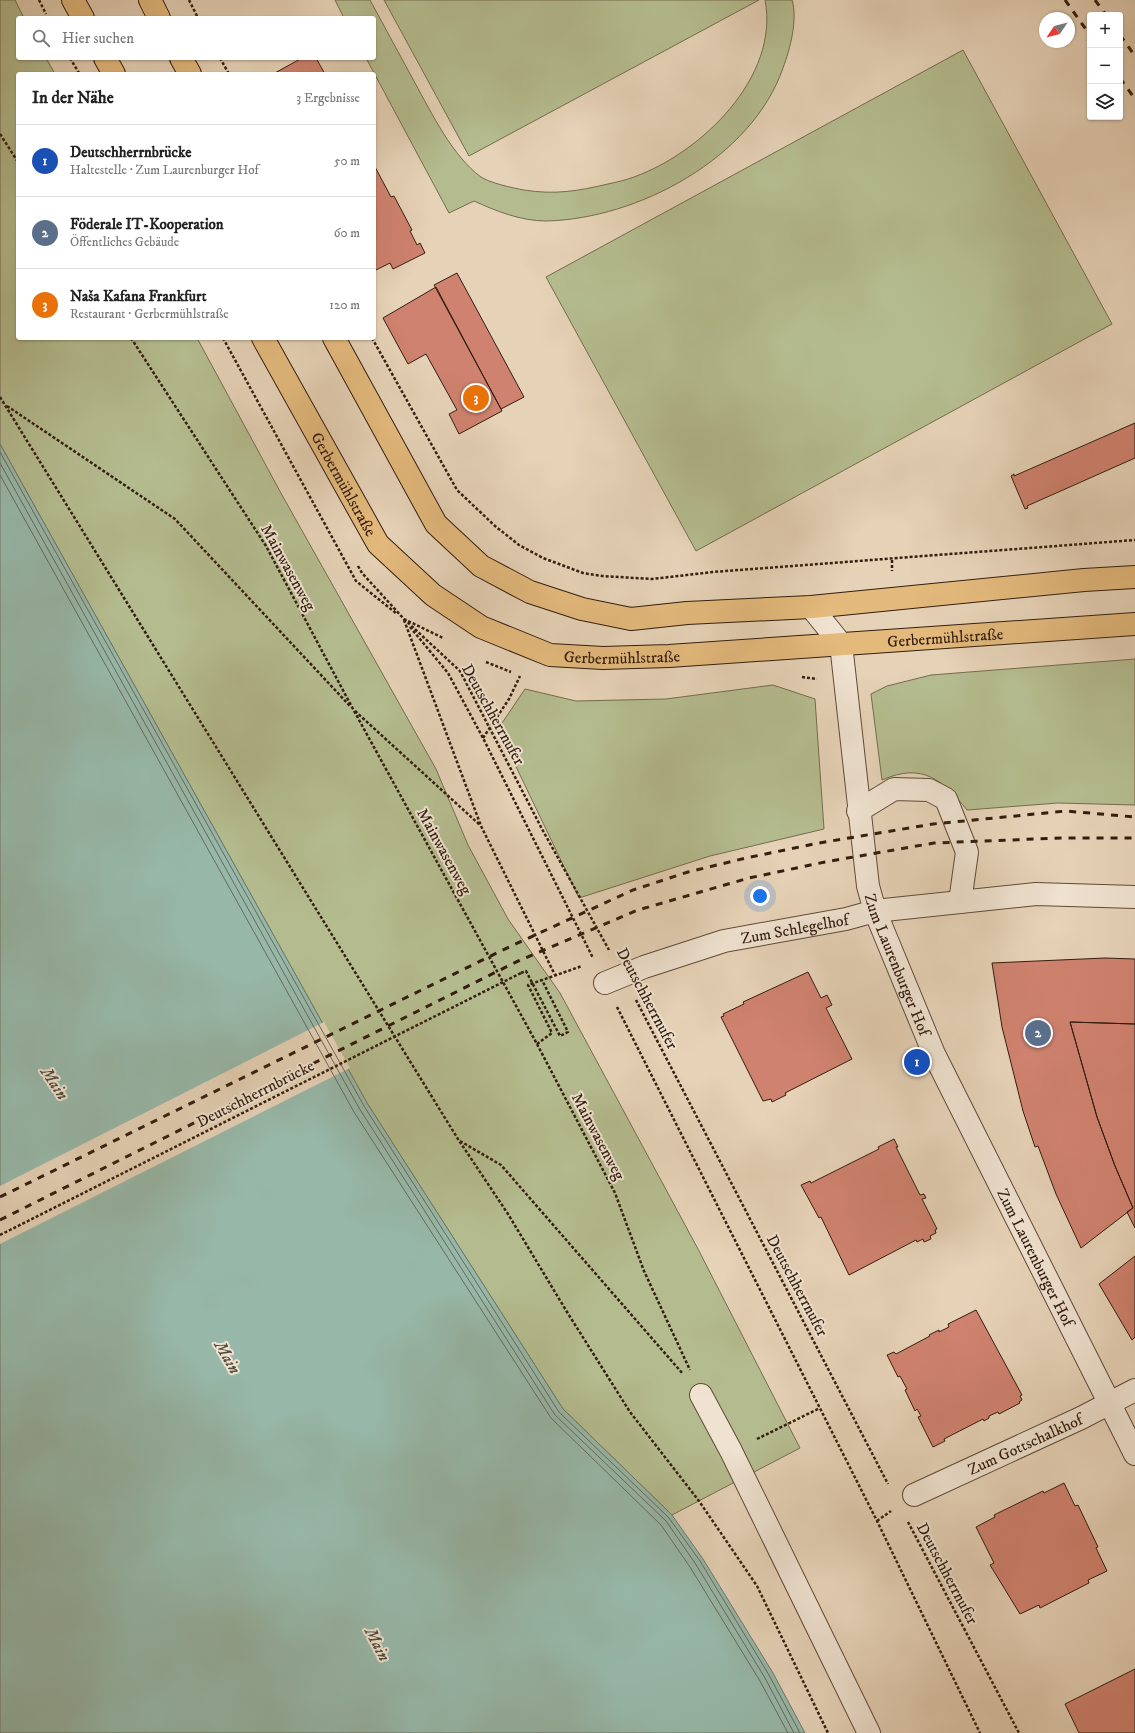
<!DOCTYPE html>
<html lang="de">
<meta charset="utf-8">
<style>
body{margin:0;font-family:"IM FELL DW Pica",serif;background:#f6f6f6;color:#222}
.controls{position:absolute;right:12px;top:12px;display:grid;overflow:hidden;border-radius:4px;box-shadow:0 1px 3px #0004}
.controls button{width:36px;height:36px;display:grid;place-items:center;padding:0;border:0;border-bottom:1px solid #e0e0e0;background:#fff;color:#222;font:20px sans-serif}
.compass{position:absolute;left:1039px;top:12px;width:36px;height:36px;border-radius:50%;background:#fff;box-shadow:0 1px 3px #0004;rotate:235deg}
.you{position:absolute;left:760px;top:896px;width:14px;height:14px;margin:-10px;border:3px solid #fff;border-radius:50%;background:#1a73e8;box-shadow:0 0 0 6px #1a73e833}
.badge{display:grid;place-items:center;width:26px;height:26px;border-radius:50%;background:#d93025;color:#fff;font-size:13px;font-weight:700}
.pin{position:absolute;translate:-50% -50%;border:2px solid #fff;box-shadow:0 1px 4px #0006}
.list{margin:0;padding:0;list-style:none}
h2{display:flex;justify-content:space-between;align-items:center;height:52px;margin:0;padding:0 16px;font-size:17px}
h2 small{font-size:13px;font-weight:400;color:#767676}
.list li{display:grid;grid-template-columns:26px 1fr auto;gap:12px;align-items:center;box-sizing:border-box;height:72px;padding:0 16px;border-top:1px solid #e0e0e0}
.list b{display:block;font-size:15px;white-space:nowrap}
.list p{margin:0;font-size:13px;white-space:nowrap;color:#767676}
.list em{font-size:13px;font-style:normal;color:#767676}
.icon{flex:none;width:22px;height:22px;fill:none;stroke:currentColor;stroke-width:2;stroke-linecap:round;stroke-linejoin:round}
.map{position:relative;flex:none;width:1135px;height:1733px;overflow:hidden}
.search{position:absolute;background:#fff;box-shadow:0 1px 3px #0004;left:16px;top:16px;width:360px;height:44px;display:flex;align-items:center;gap:10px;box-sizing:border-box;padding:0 14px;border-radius:4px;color:#767676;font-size:15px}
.panel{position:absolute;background:#fff;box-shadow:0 1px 3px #0004;left:16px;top:72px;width:360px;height:268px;border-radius:4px}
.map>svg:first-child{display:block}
.green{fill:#b4bc8f;stroke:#746c4e}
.water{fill:#97b8a9;stroke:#6f7a6b}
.pier{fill:#e6d2b7}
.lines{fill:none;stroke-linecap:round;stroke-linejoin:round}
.shore{stroke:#656a5c;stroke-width:1}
.building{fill:#cf826f;stroke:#331d0e}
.minor-casing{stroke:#604a38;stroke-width:24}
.major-casing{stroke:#331d0e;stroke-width:24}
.path{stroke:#331d0e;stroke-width:2.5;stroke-dasharray:3 2;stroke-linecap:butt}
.minor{stroke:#efe2d0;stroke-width:22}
.major{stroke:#e3b97c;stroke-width:22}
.rail{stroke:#331d0e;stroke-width:3;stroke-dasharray:7 7;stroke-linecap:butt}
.path-bridge{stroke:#331d0e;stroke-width:2.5;stroke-dasharray:3 2;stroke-linecap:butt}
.labels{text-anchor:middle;stroke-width:4;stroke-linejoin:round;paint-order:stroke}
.street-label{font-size:16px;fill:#331d0e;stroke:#efe2d0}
.water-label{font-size:17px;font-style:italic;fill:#514c3c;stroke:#efe2d0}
</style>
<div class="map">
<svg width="1135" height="1733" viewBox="0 0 1135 1733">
<rect width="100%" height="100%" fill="#e6d2b7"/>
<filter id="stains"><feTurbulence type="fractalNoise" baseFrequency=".005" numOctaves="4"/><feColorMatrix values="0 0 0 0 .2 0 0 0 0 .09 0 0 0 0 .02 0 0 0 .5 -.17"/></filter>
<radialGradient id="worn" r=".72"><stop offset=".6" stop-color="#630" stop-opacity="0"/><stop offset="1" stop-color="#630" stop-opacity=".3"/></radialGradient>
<path class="green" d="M 0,0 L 15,0 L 24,18 L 18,18 L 18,58 L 46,58 L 55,74 L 18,74 L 18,338 L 197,338 L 282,495 L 436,769 L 468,845 L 508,919 L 560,993 L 698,1249 L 800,1448 L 672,1515 L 563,1409 L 367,1103 L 0,444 Z
M 335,0 L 370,0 C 385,28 400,55 415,83 C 431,112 453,157 481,177 C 490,183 513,188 524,190 C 555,195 578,191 608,184 C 617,182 626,180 634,177 C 701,153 780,77 765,0 L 792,0 C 798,20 790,49 783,68 C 752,158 638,219 546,221 C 521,221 496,211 474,201 L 449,213 L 366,58 L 374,58 L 374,18 L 344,18 Z
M 384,0 L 759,0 L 469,156 Z
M 963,50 L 1112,324 L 696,551 L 546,277 Z
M 1135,659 L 1135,805 L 1058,803 L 967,810 C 942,780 923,762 882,780 L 871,694 L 887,686 L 931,675 Z
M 773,685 L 815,699 L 824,829 L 710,856 L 579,898 L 498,729 L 525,689 L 576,701 L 666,699 Z"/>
<path class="water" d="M 0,444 L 367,1103 L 563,1409 L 672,1515 L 703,1559 L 773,1673 L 805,1733 L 0,1733 Z"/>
<path class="pier" d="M 324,1022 L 350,1068 L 0,1244 L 0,1186 Z"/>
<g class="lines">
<path class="shore" d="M 0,452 L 364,1106 L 559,1412 L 669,1518 L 700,1561 L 769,1675 L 800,1733
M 0,463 L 359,1108 L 555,1415 L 666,1521 L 695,1563 L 765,1678 L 794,1733
M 0,475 L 354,1112 L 551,1418 L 661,1525 L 690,1567 L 760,1681 L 788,1733"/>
</g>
<path class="building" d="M 302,58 L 316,58 L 325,74 L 273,74 Z
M 374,165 L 391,197 L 394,196 L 412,230 L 410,231 L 417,245 L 420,243 L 425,253 L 393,269 L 390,263 L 374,271 Z
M 457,273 L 524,397 L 501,409 L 434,285 Z
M 436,287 L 502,411 L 459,434 L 449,414 L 457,410 L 426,354 L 408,364 L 383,318 Z
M 1135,423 L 1135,458 L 1027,506 L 1028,508 L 1025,509 L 1011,476 L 1014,474 L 1014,476 Z
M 1105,958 L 1135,959 L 1135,1024 L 1070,1022 L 1097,1117 L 1115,1166 L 1133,1208 L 1081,1248 L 1056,1194 L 1038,1146 L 1035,1147 L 1023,1111 L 1002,1027 L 992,963 Z
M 808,972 L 821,998 L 827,995 L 832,1005 L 826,1008 L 852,1059 L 785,1093 L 786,1095 L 772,1102 L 771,1099 L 763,1101 L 721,1017 L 724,1016 L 723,1014 L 744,1004 L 743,1002 Z
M 1070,1022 L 1135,1024 L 1135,1228 L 1127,1212 L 1133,1208 L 1115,1166 L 1097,1117 Z
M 894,1139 L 898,1147 L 896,1147 L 920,1195 L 924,1194 L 926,1198 L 922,1199 L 937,1229 L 935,1230 L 936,1233 L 930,1236 L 931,1239 L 924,1242 L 923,1239 L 917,1242 L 916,1240 L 849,1275 L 821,1217 L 819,1218 L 801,1185 L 810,1181 L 811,1183 L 879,1149 L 878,1147 Z
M 1135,1256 L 1135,1337 L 1132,1340 L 1099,1284 Z
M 976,1310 L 1022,1395 L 1020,1396 L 1022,1400 L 1019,1402 L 1020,1403 L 999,1414 L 998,1412 L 989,1416 L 989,1418 L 984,1421 L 983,1419 L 944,1439 L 945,1441 L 933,1447 L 918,1417 L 921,1416 L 917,1409 L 915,1411 L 905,1390 L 907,1389 L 900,1376 L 898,1377 L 887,1355 L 894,1352 L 896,1354 L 930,1336 L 929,1335 L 939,1330 L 939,1332 L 949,1327 L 948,1324 Z
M 1064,1483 L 1075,1506 L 1078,1505 L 1098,1547 L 1096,1548 L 1107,1571 L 1088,1580 L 1089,1583 L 1040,1608 L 1039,1605 L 1020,1614 L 990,1565 L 994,1563 L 976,1527 L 995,1517 L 994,1515 L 1043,1491 L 1044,1493 Z
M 1135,1669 L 1135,1733 L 1079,1733 L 1065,1704 Z"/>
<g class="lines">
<defs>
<g id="minor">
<path id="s1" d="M 811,607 L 841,644 L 868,886 L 875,911 L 934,1054 L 1135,1454"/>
<path d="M 858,811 L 894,789 L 929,790 L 946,799 L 967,852 L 960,902"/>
<path id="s2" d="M 605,983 L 644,967 L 724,941 L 846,919 L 875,911 L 1036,894 L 1135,897"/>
<path d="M 701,1395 L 731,1451 L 869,1733"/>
<path id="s3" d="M 914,1495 L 1081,1418 L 1135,1390"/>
</g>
<g id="major">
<path d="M 73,0 L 83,18"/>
<path d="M 150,0 L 159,18"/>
<path d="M 105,58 L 114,74"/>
<path d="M 181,58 L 190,74"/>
<path id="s4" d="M 263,338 L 378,544 L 433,595 L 481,627 L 550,655 L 603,658 L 669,656 L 1135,624"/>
<path d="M 334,338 L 436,524 L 481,566 L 530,592 L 582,609 L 631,619 L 687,613 L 811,607 L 1084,580 L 1135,577"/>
</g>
</defs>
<use href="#minor" class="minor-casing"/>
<use href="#major" class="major-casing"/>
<path class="path" d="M 39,0 L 46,14
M 189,0 L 198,18
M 70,58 L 79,73
M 220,58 L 229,74
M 0,134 L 18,162
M 131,338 L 266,546 L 353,709 L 537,1044 L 615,1193 L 644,1271 L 690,1370
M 223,338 L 356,581 L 397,614
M 372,338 L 457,490 L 495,526 L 519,545 L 543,558 L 583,573 L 602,576 L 652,579 L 713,572 L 1135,540
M 0,397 L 458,1139 L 508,1214 L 567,1312 L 630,1412 L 699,1501 L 757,1586 L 828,1733
M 7,406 L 175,519 L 350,706
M 892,560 L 892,571
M 358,566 L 362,573 L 404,619 L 443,638
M 404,619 L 460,671 L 542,829 L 609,950
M 404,620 L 481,826 L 555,975
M 410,627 L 448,673 L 483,738 L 593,958
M 486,662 L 511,672
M 802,677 L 817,679
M 355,711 L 480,825
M 483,738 L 509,699 L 520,676
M 521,973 L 526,971 L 560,1036 L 568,1032 L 542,980
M 636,1000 L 888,1484
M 617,1007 L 877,1521 L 980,1733
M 537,1044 L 552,1033 L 528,985 L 582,966
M 460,1141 L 501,1165 L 683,1374
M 757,1439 L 820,1408
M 877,1521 L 891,1511
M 908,1522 L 1019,1733"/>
<use href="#minor" class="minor"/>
<use href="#major" class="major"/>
<path class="rail" d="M 1065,0 L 1090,35
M 1095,0 L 1106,15
M 1120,35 L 1135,56
M 1120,78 L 1135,99
M 0,1197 L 509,947 L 633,890 L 688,872 L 746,858 L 819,843 L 933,824 L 1066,811 L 1135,817
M 0,1220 L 516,962 L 638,910 L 749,878 L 825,862 L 934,843 L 1061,838 L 1135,838"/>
<path class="path-bridge" d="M 0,1235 L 521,973"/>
</g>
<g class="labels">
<g class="street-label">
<text dy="6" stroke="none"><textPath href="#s4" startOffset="167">Gerbermühlstraße</textPath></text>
<text transform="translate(289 567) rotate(61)" y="6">Mainwasenweg</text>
<text dy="6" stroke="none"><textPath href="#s4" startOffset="839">Gerbermühlstraße</textPath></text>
<text dy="6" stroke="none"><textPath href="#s4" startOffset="515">Gerbermühlstraße</textPath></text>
<text transform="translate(494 714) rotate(61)" y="6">Deutschherrnufer</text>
<text transform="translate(445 851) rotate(61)" y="6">Mainwasenweg</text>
<text dy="6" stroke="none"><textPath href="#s2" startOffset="198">Zum Schlegelhof</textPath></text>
<text dy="6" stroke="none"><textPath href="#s1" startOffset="375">Zum Laurenburger Hof</textPath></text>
<text transform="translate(648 998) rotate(62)" y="6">Deutschherrnufer</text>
<text transform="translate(255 1093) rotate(-27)" y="6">Deutschherrnbrücke</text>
<text transform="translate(599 1136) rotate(62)" y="6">Mainwasenweg</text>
<text dy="6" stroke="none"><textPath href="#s1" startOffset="699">Zum Laurenburger Hof</textPath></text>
<text transform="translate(798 1285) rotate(62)" y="6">Deutschherrnufer</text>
<text dy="6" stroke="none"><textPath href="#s3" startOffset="122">Zum Gottschalkhof</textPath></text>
<text transform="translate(948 1573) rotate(62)" y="6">Deutschherrnufer</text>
</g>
<g class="water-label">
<text transform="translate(55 1083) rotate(56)" y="6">Main</text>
<text transform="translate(228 1357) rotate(60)" y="6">Main</text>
<text transform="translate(378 1644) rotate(63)" y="6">Main</text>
</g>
</g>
<rect width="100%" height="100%" filter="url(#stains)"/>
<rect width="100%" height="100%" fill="url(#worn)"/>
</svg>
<div class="controls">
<button>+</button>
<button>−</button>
<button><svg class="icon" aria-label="layers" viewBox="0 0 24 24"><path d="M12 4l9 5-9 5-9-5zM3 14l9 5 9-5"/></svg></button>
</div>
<svg class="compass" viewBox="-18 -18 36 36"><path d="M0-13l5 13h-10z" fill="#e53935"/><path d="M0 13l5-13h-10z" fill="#767676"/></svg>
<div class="you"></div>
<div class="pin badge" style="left:917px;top:1062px;background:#1a4fb4">1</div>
<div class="pin badge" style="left:1038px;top:1033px;background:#5c6f8a">2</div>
<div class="pin badge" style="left:476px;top:398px;background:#e8710a">3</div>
<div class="search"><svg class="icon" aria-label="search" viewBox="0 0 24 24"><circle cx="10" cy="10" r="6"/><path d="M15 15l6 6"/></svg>Hier suchen</div>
<section class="panel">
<h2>In der Nähe<small>3 Ergebnisse</small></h2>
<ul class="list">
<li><span class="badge" style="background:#1a4fb4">1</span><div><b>Deutschherrnbrücke</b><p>Haltestelle · Zum Laurenburger Hof</p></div><em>50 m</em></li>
<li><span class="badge" style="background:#5c6f8a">2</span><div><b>Föderale IT-Kooperation</b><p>Öffentliches Gebäude</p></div><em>60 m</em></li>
<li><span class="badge" style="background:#e8710a">3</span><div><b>Naša Kafana Frankfurt</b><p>Restaurant · Gerbermühlstraße</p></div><em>120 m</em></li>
</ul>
</section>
</div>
